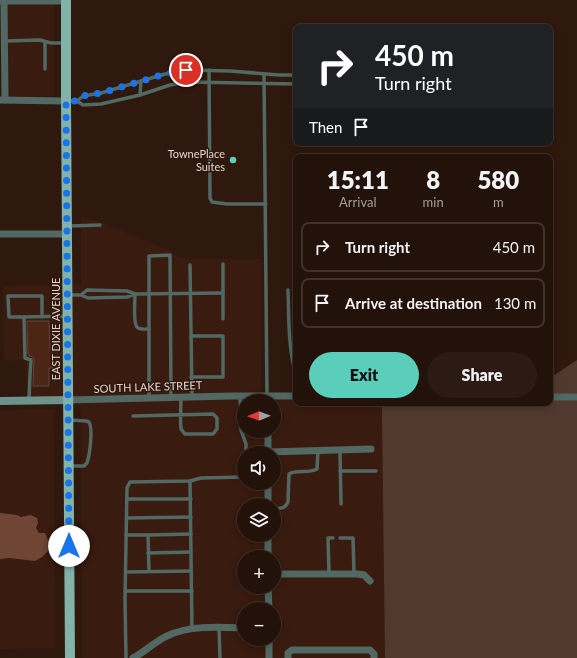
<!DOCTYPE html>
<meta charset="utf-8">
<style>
:root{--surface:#23120a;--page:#2b1b13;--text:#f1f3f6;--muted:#a39e9c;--line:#40322b;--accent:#5bcebb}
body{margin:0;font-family:Lato,sans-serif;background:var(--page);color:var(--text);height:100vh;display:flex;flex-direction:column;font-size:15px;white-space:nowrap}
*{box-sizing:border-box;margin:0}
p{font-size:13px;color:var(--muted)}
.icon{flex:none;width:22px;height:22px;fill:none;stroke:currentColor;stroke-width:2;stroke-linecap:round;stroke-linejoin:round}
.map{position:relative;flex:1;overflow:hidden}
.sheet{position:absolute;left:293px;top:154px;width:260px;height:252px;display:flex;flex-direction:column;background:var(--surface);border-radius:8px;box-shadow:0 2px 10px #0003,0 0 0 1px var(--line)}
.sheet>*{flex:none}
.banner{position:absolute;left:293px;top:24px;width:260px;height:122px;border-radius:8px;box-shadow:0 2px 10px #0003,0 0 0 1px var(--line);background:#202124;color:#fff;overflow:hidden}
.needle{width:26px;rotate:269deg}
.controls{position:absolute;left:237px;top:394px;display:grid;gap:8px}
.controls a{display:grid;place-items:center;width:44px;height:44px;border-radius:50%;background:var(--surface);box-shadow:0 2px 10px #0003,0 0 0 1px var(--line);font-size:20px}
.pin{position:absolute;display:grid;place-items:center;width:34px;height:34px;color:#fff;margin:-17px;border:2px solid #fff;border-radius:50%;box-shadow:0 1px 4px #0007}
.me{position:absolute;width:44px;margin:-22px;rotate:0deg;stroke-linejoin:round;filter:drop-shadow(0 0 3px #0008)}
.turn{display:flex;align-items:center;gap:14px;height:84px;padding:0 16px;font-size:18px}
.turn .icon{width:52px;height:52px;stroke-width:2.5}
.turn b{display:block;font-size:28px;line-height:34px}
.then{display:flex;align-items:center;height:38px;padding:0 16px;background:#0003;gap:8px;font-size:15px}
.eta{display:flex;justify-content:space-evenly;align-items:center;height:68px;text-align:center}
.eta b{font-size:24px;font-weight:800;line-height:28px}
.primary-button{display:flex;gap:8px;margin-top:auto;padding:8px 16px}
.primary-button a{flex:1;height:46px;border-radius:24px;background:var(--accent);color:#111;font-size:16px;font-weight:800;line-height:46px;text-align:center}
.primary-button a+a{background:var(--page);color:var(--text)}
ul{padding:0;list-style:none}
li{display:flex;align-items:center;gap:12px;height:50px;margin:0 8px 6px;padding:0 8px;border:2px solid var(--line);border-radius:8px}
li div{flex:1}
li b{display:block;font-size:15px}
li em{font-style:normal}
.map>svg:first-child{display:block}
</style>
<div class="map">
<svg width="577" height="658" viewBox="0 0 577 658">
<rect width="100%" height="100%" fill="#2f180e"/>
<g fill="#391b0f" fill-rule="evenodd">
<path d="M54,3V96L5,98L3,50H0V4Z"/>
<path d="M81,216L99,222L130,234L170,251L180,258L262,259L261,397H296V403H382V419L385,658H82L81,407H72L71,284H81ZM244,401H274V431H244ZM244,453H274V483H244ZM244,505H274V535H244ZM244,557H274V587H244ZM244,609H274V639H244Z"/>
<path d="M64,285V397H27L25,360L4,361L3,286Z"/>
<path d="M54,409L55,648L0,649V410Z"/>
</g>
<path fill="#51392f" d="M577,360V658H385L382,419V403H550V378Z"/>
<path fill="#6f4635" d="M0,513L17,515L21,517L31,515L37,518L38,523L36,528L39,533H45L49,542L48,551L42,557L35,561L9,558L0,559Z"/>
<path fill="#4c2615" stroke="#5f453a" d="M27,321H49L50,350H53V368H49V386H33L34,360L33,357L29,356V354H28Z"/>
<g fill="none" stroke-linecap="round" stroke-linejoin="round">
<g stroke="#516863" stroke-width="3.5">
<path d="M4,41L40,40L51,43H65"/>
<path d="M45,42V69"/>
<path d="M209,70L210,198L212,202L227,204H266"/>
<path d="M264,74L267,396"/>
<path d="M140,95L141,81"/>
<path d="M67,101H77L83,105L101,104L140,95L170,85L188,82L296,84"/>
<path d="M77,101L83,96L101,93L165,74L187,70L230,71L279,75H296"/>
<path d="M69,226L100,225"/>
<path d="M223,264V319"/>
<path d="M190,265L192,397"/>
<path d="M288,290C289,316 288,342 294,367L296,368"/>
<path d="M69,295H81L88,298L127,297L135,294L127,291L87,290L81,295"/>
<path d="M24,317H9L8,296H42V317"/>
<path d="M149,329C146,329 139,330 137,327C133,323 135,300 135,294L223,293"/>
<path d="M191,336H223V377H191"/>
<path d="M240,396L241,430L246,444V453"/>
<path d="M149,398V256L170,255L171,397"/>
<path d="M29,400L30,375L31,360L25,358L24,317L67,316"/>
<path d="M133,416L213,414L217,418V429L213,434H185C184,433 182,430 181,429C180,421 181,405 181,397"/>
<path d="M340,450L341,504"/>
<path d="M70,466H84L87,463C90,454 93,429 89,422L86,421L70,420"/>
<path d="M340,471H376"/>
<path d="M190,481L192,629"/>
<path d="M127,499H191"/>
<path d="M274,509C281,508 285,509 288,502L289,474C297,469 308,474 317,469L318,450"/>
<path d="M127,518L191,517"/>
<path d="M126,535H148L149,571"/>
<path d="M148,535L191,534"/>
<path d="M340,538H353L354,574"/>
<path d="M148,553L191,552"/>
<path d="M126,572L191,571"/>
<path d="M329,574L328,538H333"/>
<path d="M125,591H192"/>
<path d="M219,627L220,658"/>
<path d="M126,658L125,598L127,488L130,482L190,481L201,478L244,477"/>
</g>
<g stroke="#516863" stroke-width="7">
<path d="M0,1H66"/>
<path d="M4,1L5,100"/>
<path d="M0,100L66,101"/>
<path d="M0,234H67"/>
<path d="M550,397H577"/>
<path d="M68,400L231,396H296"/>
<path d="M268,431V453"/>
<path d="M268,452L371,449"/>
<path d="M268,483V505"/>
<path d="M268,535V557"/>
<path d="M274,574H358L364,575L370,581"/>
<path d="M268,587L269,609"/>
<path d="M269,639V658"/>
<path d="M133,658C145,652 154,642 167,636C189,625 220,627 244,628"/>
<path d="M288,658V653L292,650H370L374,654V658"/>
</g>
<path stroke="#6d928b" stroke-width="8" d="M0,401L68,400"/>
<path stroke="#82b3a9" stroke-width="10" d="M66,0V101L70,658"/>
</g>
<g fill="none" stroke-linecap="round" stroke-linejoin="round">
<path stroke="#1a73e8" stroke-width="7" stroke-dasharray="0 12.6" d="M69,546L66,101H77L82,96L101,93L165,74L186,70"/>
</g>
<circle fill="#5bcebb" stroke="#2f180e" stroke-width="1.5" cx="233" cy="160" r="4"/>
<g text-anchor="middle" stroke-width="3" stroke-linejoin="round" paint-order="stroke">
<g font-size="11" fill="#e3d3cc" stroke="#2f180e" text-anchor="end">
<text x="225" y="158">TownePlace<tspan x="225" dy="13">Suites</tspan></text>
</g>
<g font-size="11" fill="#e3d3cc" stroke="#2f180e">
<text transform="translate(56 329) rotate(-90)" y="4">EAST DIXIE AVENUE</text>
<text transform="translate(148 387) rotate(-2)" y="4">SOUTH LAKE STREET</text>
</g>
</g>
</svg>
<div class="controls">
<a><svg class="needle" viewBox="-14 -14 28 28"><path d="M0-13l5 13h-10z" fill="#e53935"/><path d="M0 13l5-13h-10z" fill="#a39e9c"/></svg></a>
<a><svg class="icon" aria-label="sound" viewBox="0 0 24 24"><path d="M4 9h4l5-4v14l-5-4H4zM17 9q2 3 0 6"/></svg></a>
<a><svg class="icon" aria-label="layers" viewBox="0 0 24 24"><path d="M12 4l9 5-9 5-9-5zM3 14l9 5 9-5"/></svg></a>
<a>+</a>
<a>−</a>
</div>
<div class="pin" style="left:186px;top:70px;background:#d93025"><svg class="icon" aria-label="arrive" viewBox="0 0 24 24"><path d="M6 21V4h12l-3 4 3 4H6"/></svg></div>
<svg class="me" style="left:69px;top:546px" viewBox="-20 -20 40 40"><circle r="19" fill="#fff"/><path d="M0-13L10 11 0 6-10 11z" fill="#1a73e8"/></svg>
<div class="banner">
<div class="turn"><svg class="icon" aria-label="right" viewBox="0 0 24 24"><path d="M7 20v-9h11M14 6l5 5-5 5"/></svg><div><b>450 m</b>Turn right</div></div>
<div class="then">Then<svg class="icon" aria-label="arrive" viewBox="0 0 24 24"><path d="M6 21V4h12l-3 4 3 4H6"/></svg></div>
</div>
<section class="sheet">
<div class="eta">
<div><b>15:11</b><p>Arrival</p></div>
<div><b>8</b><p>min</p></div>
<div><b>580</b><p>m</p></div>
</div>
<ul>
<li><svg class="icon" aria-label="right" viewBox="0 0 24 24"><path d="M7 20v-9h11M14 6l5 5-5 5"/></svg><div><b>Turn right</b></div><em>450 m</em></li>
<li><svg class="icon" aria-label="arrive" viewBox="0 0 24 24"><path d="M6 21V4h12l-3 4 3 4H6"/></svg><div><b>Arrive at destination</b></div><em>130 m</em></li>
</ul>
<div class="primary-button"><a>Exit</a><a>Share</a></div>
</section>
</div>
